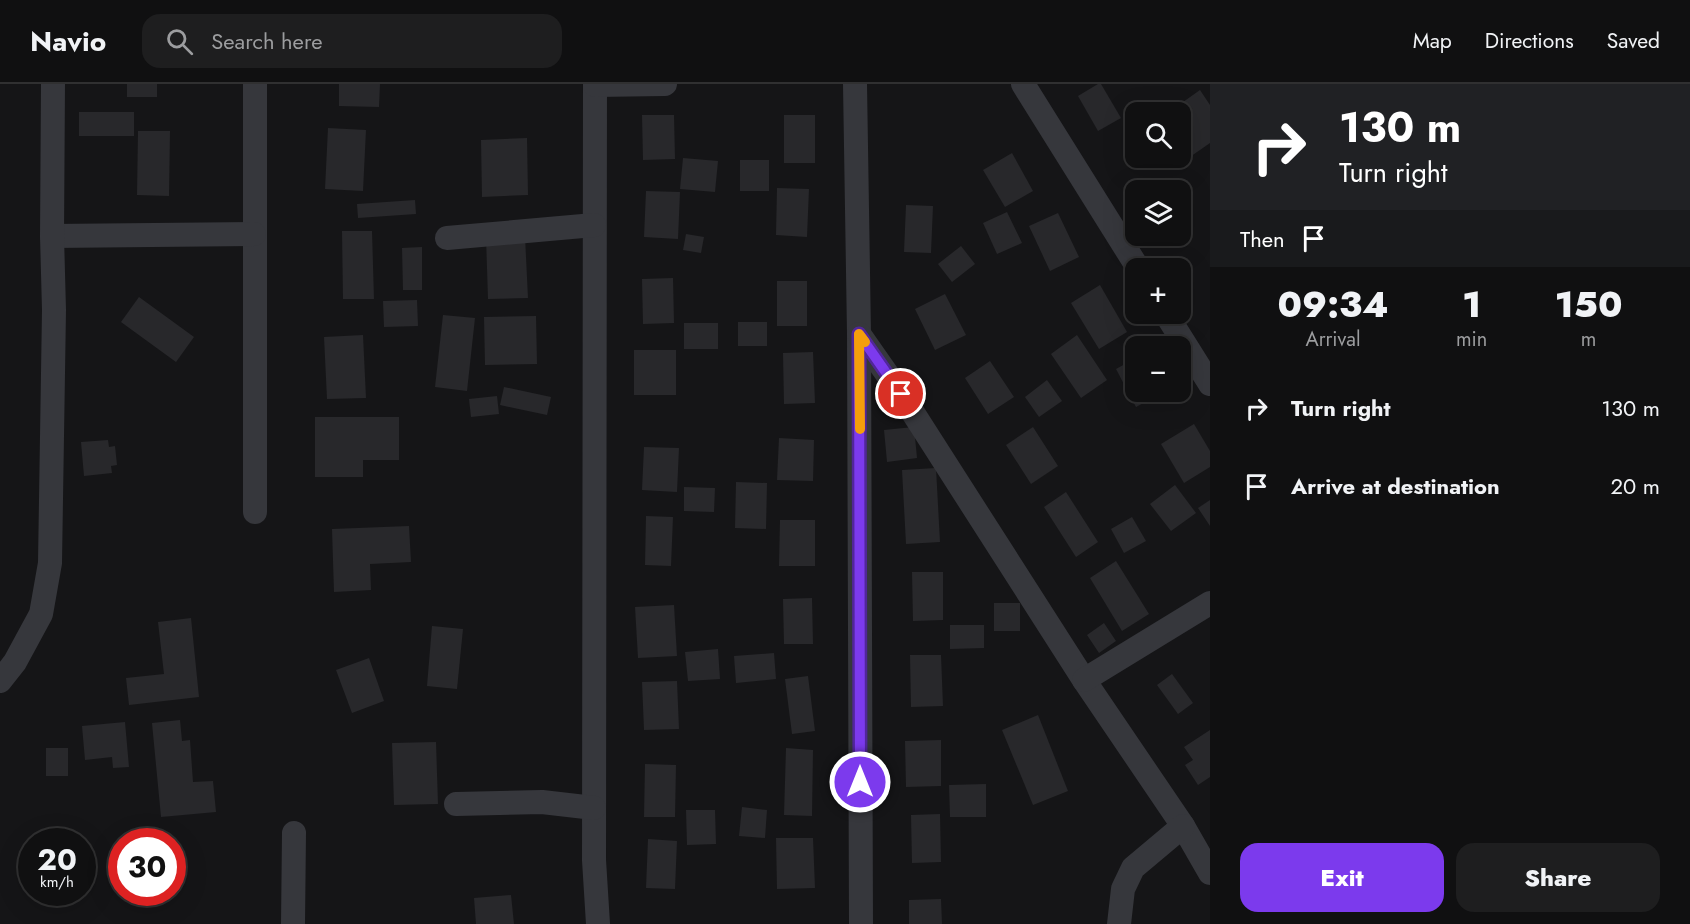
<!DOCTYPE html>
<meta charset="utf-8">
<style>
:root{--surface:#101011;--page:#1e1e1f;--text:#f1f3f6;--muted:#9c9d9f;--line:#303031;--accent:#7c3aed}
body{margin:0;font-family:Jost,sans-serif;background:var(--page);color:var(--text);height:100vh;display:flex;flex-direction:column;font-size:22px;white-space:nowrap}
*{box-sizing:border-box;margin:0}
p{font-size:20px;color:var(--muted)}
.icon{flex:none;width:33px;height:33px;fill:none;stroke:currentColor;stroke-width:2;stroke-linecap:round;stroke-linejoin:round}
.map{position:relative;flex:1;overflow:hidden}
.details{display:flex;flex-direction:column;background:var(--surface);width:480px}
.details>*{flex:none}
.guide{background:#202124;color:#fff;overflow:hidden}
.tools{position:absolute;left:1125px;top:18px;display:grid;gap:12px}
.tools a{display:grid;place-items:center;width:66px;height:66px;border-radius:12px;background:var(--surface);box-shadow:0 6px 24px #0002,0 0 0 2px var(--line);font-size:30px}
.speed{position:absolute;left:18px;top:744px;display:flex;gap:12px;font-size:30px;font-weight:700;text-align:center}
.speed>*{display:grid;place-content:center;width:78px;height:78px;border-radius:50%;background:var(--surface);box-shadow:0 6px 24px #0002,0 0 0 2px var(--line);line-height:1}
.speed small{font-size:15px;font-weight:400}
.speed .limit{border:9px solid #d22;background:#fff;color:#111}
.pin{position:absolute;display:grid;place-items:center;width:51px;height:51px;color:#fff;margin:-26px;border:3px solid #fff;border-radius:50%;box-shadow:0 2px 6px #0007}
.me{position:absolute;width:66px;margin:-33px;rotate:0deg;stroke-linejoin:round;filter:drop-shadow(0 0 4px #0008)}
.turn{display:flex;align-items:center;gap:21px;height:126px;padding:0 30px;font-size:27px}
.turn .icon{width:78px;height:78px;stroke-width:2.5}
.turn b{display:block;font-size:42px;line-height:51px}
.then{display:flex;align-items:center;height:57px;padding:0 30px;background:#0003;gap:12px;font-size:22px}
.eta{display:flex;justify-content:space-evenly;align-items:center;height:102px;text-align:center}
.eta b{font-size:36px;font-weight:800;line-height:42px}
.cta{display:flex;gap:12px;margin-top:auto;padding:12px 30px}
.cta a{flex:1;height:69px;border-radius:18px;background:var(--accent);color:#fff;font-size:24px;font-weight:800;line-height:69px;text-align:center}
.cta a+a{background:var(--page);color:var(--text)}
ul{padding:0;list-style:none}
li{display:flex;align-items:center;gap:18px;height:78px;padding:0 30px}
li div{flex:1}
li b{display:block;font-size:22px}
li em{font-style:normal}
header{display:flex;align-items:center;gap:36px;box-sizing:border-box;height:84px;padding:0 30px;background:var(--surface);border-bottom:2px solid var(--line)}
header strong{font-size:28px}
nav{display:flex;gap:33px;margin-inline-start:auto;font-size:21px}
.search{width:420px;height:54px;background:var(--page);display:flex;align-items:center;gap:15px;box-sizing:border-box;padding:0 21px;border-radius:18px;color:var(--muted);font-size:22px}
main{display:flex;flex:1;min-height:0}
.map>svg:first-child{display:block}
</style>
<header>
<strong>Navio</strong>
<div class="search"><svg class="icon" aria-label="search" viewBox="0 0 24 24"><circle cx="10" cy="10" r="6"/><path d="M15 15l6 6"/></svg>Search here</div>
<nav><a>Map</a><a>Directions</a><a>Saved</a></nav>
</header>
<main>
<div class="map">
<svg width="1210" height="840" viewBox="0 0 1210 840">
<rect width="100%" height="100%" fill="#151517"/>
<g fill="#28282b">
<rect x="127" y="0" width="30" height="13"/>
<path d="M339,0H380L379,23L339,22Z"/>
<path d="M1098,0H1101L1121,34L1098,47L1078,12Z"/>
<path d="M1200,6L1210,21V59L1187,75L1180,66V28H1169Z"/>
<rect x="79" y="28" width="55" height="24"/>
<path d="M642,31H674L675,75L643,76Z"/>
<rect x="784" y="31" width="31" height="48"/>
<path d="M328,44L366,46L363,107L325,105Z"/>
<path d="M138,47H170L169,112L137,111Z"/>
<path d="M527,54L528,111L482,113L481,56Z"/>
<path d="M1012,69L1033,107L1005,123L983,86Z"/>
<path d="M683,74L718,77L715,108L680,105Z"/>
<rect x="740" y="76" width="29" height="31"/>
<path d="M777,104L809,105L807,153L776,151Z"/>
<path d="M646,107L680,108L678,155L644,153Z"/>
<path d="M415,116L416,130L358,134L357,120Z"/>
<path d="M906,121L933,122L931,169L904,168Z"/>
<path d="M1007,128L1022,159L997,170L983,139Z"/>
<path d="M1058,129L1079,173L1050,187L1029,142Z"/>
<path d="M342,147H372L374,215H343Z"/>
<path d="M686,150L704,153L701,169L683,166Z"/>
<path d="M525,152L528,214L488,215L486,153Z"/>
<path d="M961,162L975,180L952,198L938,180Z"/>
<path d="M422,163V206H403L402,164Z"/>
<path d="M673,194L674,239L643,240L642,195Z"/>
<rect x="777" y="197" width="30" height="45"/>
<path d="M1100,201L1127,248L1099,265L1071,219Z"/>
<path d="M945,210L966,251L935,266L915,225Z"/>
<path d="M139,213L194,253L176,278L121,238Z"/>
<path d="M417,216L418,242L384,243L383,217Z"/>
<path d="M443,231L475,234L467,307L435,303Z"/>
<path d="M536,232L537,280L485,281L484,233Z"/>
<rect x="738" y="238" width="29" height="24"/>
<rect x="684" y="239" width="34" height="26"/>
<path d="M363,251L366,314L327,315L324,253Z"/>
<path d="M1077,251L1107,296L1081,314L1051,270Z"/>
<rect x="634" y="266" width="42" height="45"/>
<path d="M813,268L815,319L784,320L783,269Z"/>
<path d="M1136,274V308H1164L1136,323L1116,285Z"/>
<path d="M990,277L1014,313L988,330L965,294Z"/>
<path d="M1047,296L1062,317L1039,333L1025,313Z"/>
<path d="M504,303L551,313L547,331L500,321Z"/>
<path d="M497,312L499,330L471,333L469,315Z"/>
<path d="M315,333H399V376H363V393H315Z"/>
<path d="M1194,340L1210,367V383L1184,399L1161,360Z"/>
<path d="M914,343L917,374L887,378L884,346Z"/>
<path d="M1033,343L1058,382L1031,400L1006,361Z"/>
<path d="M779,354L814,356L813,397L777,396Z"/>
<path d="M108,356L109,363L115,362L117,381L111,382L112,389L84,392L81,358Z"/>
<path d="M644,363L679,364L677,408L642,406Z"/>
<path d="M936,384L940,458L906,460L902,386Z"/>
<path d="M736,398L767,399L766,445L735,444Z"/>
<path d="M1175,401L1196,429L1171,447L1150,420Z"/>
<path d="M684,403L715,404L714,428L684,427Z"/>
<path d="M1066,408L1098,458L1076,473L1044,423Z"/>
<path d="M1210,416V442L1198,424Z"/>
<path d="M646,432L673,433L671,482L645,481Z"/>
<path d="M1132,433L1146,457L1124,469L1111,445Z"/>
<path d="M780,436H815V482H779Z"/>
<path d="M409,442L411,478L370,480L371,506L334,508L332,445Z"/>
<path d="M1116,477L1149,530L1122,547L1090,494Z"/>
<path d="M912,488H943V536L913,537Z"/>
<path d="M812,514L813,560H784L783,515Z"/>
<rect x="994" y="519" width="26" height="28"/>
<path d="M674,521L677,572L638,574L635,523Z"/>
<path d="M191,534L199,613L129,621L126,594L164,590L158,538Z"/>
<path d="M1104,539L1116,557L1099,569L1087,551Z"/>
<path d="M950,541H984V564L950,565Z"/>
<path d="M432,542L463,545L457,605L427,602Z"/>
<path d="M718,565L720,595L688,597L685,568Z"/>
<path d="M774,569L776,595L736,599L734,572Z"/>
<path d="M910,571H941L943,622L911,623Z"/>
<path d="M369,574L384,617L352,629L336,586Z"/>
<path d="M1172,590L1193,619L1178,630L1157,601Z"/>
<path d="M808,592L815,647L792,650L785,595Z"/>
<path d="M677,597L679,645L644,646L642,598Z"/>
<path d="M1038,631L1068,707L1033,721L1002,646Z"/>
<path d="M180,636L182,657L190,656L193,698L213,697L216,728L161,733L152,639Z"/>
<path d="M125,638L129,683L113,684L112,673L85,676L82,642Z"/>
<path d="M1210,646V693L1198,701L1185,681L1193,676L1184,663Z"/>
<path d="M941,656V702L906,703L905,657Z"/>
<path d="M436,658L438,720L394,721L392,659Z"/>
<rect x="46" y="664" width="22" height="28"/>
<path d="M786,664L813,666L812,732L784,731Z"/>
<path d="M645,680L676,681L675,733H644Z"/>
<path d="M986,700V733H950L949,701Z"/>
<path d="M742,723L767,726L765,754L739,752Z"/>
<path d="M686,726H715L716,760L687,761Z"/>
<path d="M940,730L941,778L912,779L911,731Z"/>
<path d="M776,754H813L815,804L777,805Z"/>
<path d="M648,755L677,757L675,805L646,804Z"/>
<path d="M511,811L514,840H476L474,814Z"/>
<path d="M941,815L942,840H909V816Z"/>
</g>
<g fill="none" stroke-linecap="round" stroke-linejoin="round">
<g stroke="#36373c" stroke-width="24">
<path d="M255,0V428"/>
<path d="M595,0L594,776L598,840"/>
<path d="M855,0L859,250L861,840"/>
<path d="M1023,0L1138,184"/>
<path d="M595,1L665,0"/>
<path d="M52,152L254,150"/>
<path d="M447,154L594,141"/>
<path d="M1166,230L1210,300"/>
<path d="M859,250L901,310L1084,596L1183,742L1210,789"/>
<path d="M1084,596L1210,519"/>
<path d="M0,597L15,578L41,530L50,479L54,226L52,152L53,0"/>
<path d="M456,720L542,718L594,724"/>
<path d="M293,840L294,749"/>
<path d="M1119,840L1123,805L1133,784L1183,742"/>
</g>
</g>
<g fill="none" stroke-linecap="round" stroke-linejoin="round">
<defs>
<path id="route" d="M860,698L859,250L901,310"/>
</defs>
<use href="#route" stroke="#51269a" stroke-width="15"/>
<use href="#route" stroke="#7c3aed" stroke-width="10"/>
<path stroke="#f59e0b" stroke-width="10" d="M860,345L859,250L865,258"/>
</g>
</svg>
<div class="tools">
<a><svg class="icon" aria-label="search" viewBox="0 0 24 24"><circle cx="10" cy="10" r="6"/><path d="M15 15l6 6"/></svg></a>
<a><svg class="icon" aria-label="layers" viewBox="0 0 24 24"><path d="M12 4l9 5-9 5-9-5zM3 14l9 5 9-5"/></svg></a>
<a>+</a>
<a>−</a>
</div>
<div class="speed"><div>20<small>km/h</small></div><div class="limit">30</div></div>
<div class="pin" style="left:901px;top:310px;background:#d93025"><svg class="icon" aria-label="arrive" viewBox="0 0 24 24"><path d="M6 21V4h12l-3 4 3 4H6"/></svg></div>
<svg class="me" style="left:860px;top:698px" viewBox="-20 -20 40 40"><circle r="17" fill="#7c3aed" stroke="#fff" stroke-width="3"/><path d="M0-11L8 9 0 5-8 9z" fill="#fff"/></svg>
</div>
<section class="details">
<div class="guide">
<div class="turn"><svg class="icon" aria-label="right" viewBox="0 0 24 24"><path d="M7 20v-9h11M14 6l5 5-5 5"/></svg><div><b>130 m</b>Turn right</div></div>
<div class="then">Then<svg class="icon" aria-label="arrive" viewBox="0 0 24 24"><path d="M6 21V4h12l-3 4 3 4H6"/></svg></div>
</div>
<div class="eta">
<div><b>09:34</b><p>Arrival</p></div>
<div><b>1</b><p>min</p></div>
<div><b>150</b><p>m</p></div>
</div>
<ul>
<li><svg class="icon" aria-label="right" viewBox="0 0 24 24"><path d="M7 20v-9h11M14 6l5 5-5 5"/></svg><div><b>Turn right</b></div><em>130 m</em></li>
<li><svg class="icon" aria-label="arrive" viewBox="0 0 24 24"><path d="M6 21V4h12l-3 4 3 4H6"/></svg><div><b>Arrive at destination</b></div><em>20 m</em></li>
</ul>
<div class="cta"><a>Exit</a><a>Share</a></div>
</section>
</main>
